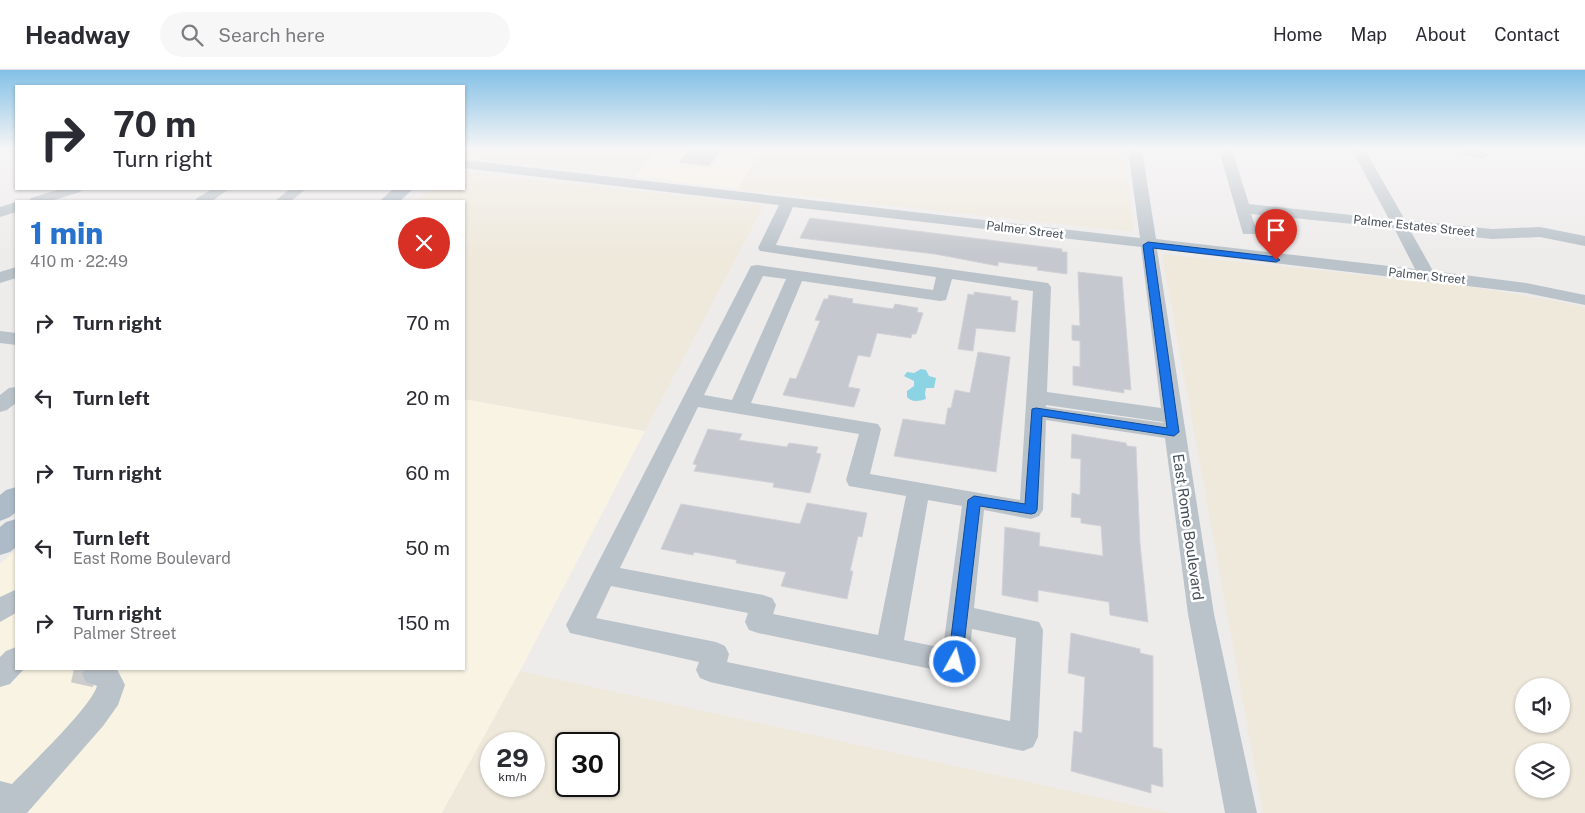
<!DOCTYPE html>
<meta charset="utf-8">
<style>
:root{--surface:#fff;--page:#f7f7f7;--text:#2b2b33;--muted:#7c7c81;--line:#e1e1e2;--accent:#2672cd}
body{margin:0;font-family:"Public Sans",sans-serif;background:var(--page);color:var(--text);height:100vh;display:flex;flex-direction:column;font-size:19px;white-space:nowrap}
*{box-sizing:border-box;margin:0}
p{font-size:16px;color:var(--muted)}
.icon{flex:none;width:28px;height:28px;fill:none;stroke:currentColor;stroke-width:2;stroke-linecap:round;stroke-linejoin:round}
.map{position:relative;flex:1;overflow:hidden}
.sheet{position:absolute;left:15px;top:130px;width:450px;height:470px;display:flex;flex-direction:column;background:var(--surface);border-radius:0px;box-shadow:0 1px 4px #0004}
.sheet>*{flex:none}
.banner{position:absolute;left:15px;top:15px;width:450px;height:105px;border-radius:0px;box-shadow:0 1px 4px #0004;background:#fff;color:var(--text);overflow:hidden}
.buttons{position:absolute;left:1515px;top:608px;display:grid;gap:10px}
.buttons a{display:grid;place-items:center;width:55px;height:55px;border-radius:50%;background:var(--surface);box-shadow:0 1px 4px #0004;font-size:25px}
.speed{position:absolute;left:480px;top:662px;display:flex;gap:10px;font-size:25px;font-weight:700;text-align:center}
.speed>*{display:grid;place-content:center;width:65px;height:65px;border-radius:50%;background:var(--surface);box-shadow:0 1px 4px #0004;line-height:1}
.speed small{font-size:12px;font-weight:400}
.speed .limit{border:2px solid #111;border-radius:8px;background:#fff;color:#111}
.pin{position:absolute;display:grid;place-items:center;width:42px;height:42px;color:#fff;margin:-51px -21px;border-radius:50% 50% 50% 0;rotate:-45deg;box-shadow:0 0 5px #0007}
.pin .icon{rotate:45deg}
.me{position:absolute;width:55px;margin:-28px;rotate:7deg;stroke-linejoin:round;filter:drop-shadow(0 0 4px #0008)}
.turn{display:flex;align-items:center;gap:18px;height:105px;padding:0 15px;font-size:22px}
.turn .icon{width:65px;height:65px;stroke-width:2.5}
.turn b{display:block;font-size:35px;line-height:42px}
.round{display:grid;place-items:center;flex:none;width:52px;height:52px;border-radius:26px;background:var(--page)}
.head{display:flex;align-items:center;justify-content:space-between;height:85px;padding:0 15px}
h1{font-size:30px;font-weight:800;line-height:38px;color:var(--accent)}
ul{padding:0;list-style:none}
li{display:flex;align-items:center;gap:15px;height:75px;padding:0 15px}
li div{flex:1}
li b{display:block;font-size:19px}
li em{font-style:normal}
header{display:flex;align-items:center;gap:30px;box-sizing:border-box;height:70px;padding:0 25px;background:var(--surface);border-bottom:1px solid var(--line)}
header strong{font-size:24px}
nav{display:flex;gap:28px;margin-inline-start:auto;font-size:18px}
.search{width:350px;height:45px;background:var(--page);display:flex;align-items:center;gap:12px;box-sizing:border-box;padding:0 18px;border-radius:28px;color:var(--muted);font-size:19px}
.map>svg:first-child{display:block}
</style>
<header>
<strong>Headway</strong>
<div class="search"><svg class="icon" aria-label="search" viewBox="0 0 24 24"><circle cx="10" cy="10" r="6"/><path d="M15 15l6 6"/></svg>Search here</div>
<nav><a>Home</a><a>Map</a><a>About</a><a>Contact</a></nav>
</header>
<div class="map">
<svg width="1585" height="743" viewBox="0 0 1585 743">
<rect width="100%" height="100%" fill="#eeebeb"/>
<g fill="#f9f3e4">
<path d="M657,80H762L738,119L634,107Z"/>
<path d="M464,329L645,361L520,601L442,743H0V494L16,480V599H464Z"/>
</g>
<g fill="#efe9dc" fill-rule="evenodd">
<path d="M471,80H657L634,107L464,87Z"/>
<path d="M762,80H1125L1134,162L738,119Z"/>
<path d="M464,102L764,135L645,361L464,329V131H417L431,119H464Z"/>
<path d="M1162,184L1459,215L1562,232L1585,238V743H1263ZM1561,616V654H1524V616ZM1561,681V719H1524V681Z"/>
<path d="M520,601L1170,743H442ZM491,674H534V716H491ZM566,674H609V716H566Z"/>
</g>
<path fill="#8cd3e4" d="M921,299L926,300L929,306L936,308L934,318H926L925,324L926,329C919,331 913,333 907,327V321L914,316V311L904,306L907,302L914,303Z"/>
<g fill="#c5c8ce" stroke="#d0d2d7">
<path d="M689,80H721L709,96L679,92Z"/>
<path d="M810,148L1062,179V182H1067V204L1037,200L1038,197L998,192V196L935,184L800,168Z"/>
<path d="M1078,202L1122,207L1131,320L1124,319V323L1073,315V296L1080,297V271L1072,270V255L1080,256Z"/>
<path d="M974,222L1011,227V230L1018,231L1015,262L976,258L973,281L958,279L968,224L974,225Z"/>
<path d="M829,225L853,229L852,233L893,239L895,234L918,238L917,242L923,243L916,264H912L911,268L877,263L870,287L858,285L848,317L860,319L854,337L783,325L790,308L796,309L820,251L815,250L824,229H828Z"/>
<path d="M978,282L1010,287L996,402L894,386L903,349L945,355L948,338H951L955,320L970,323Z"/>
<path d="M708,359L742,364L739,370L787,377L789,373L818,377L816,383L821,384L810,423L773,417L774,413L694,401L697,395L693,394Z"/>
<path d="M1072,364L1126,373L1127,376L1136,377L1140,474L1148,552L1110,545L1109,532L1038,520V532L1002,525L1005,457L1040,463L1039,476L1103,486L1101,456L1081,453V448L1071,447L1072,423L1080,425L1081,389L1071,388Z"/>
<path d="M807,433L867,443L862,467L858,466L850,501H853L847,529L781,516L786,502L736,493L737,490L694,482L693,485L661,479L681,434L800,454Z"/>
<path d="M1071,563L1140,579V583L1153,586V677L1162,679L1163,717L1151,714V723L1071,701L1074,661L1082,663L1085,607L1068,603Z"/>
</g>
<g fill="none" stroke-linecap="round" stroke-linejoin="round">
<path stroke="#cccccd" stroke-width="27" stroke-dasharray="27 14" stroke-linecap="butt" d="M74,599L96,604"/>
<g fill="#bac3ca" fill-rule="evenodd">
<path d="M6,80H16V84L8,83Z"/>
<path d="M1128,80H1142L1156,169L1415,199L1394,158L1251,144L1257,161L1255,164H1243L1219,80H1232L1249,134L1389,149L1352,80H1365L1405,150L1492,159L1540,157L1585,166V176L1540,167L1492,169L1410,160L1433,201L1526,213L1585,225V235L1526,223L1157,179L1214,544L1257,743H1225L1188,544L1165,368L1046,350L1043,440L1039,446L1031,449L984,440L974,538L1039,552L1043,560L1038,667L1033,677L1023,681L710,612L700,608L696,600L699,592L570,563L566,555L751,196L757,195L933,220L936,207L760,181L758,178L779,135L464,98V90L1140,168ZM793,137L1141,177L1161,338L1047,322L1051,217L1048,213L776,175ZM763,206L786,209L732,330L704,325ZM952,209L1033,221L1020,430L870,404L881,359L878,354L751,333L802,211L940,231L946,230ZM1046,335L1163,352L1164,353L1046,337ZM698,337L859,364L846,410L849,416L906,426L878,565L773,544L776,535L772,528L763,525L620,498ZM928,430L962,436L943,578L904,570ZM611,516L748,543L745,552L749,560L758,563L955,604L965,600L969,592L972,559L1016,568L1010,651L727,592L729,584L725,576L716,572L596,548Z"/>
<path d="M1457,80C1466,79 1482,77 1489,85L1482,89L1459,83Z"/>
<path d="M60,119H82L80,122L51,131H29L31,128Z"/>
<path d="M212,119H229L212,131H195L197,128Z"/>
<path d="M290,119H306L291,131H275Z"/>
<path d="M16,132V142L0,147V137Z"/>
<path d="M16,197V208L0,213V202Z"/>
<path d="M0,261L16,263V275L0,273Z"/>
<path d="M16,317V333L7,340L0,342V325L9,318Z"/>
<path d="M15,520L16,543L0,552V527Z"/>
<path d="M16,577V599H24L10,614L0,617V587L6,581Z"/>
<path d="M85,599H117L125,615L118,635L103,656L27,743H0V711L12,714C29,696 91,637 97,616L86,612L82,604Z"/>
</g>
<g fill="#adbbc9" fill-rule="evenodd">
<path d="M393,119H413L400,131H380Z"/>
<path d="M16,417V442L10,447L0,451V425L6,420Z"/>
<path d="M16,449V477L10,482L0,485V457L6,452Z"/>
</g>
</g>
<linearGradient id="sky" x2="0" y2="1"><stop stop-color="#83c0e6"/><stop offset="0.43" stop-color="#f7f6f6"/><stop offset="1" stop-color="#f7f6f6" stop-opacity="0"/></linearGradient>
<rect width="1585" height="184" fill="url(#sky)"/>
<path fill="#1a73e8" stroke="#114b97" d="M1148,172L1276,187L1280,190L1276,192L1153,178L1179,362L1174,366L1042,346L1037,440L1035,443L1031,444L980,436L962,592L960,596L955,598L950,596L948,592L968,430L974,426L1025,434L1032,339L1036,338L1167,358L1143,175Z"/>
<g text-anchor="middle" stroke-width="5" stroke-linejoin="round" paint-order="stroke">
<g font-size="12" fill="#454f57" stroke="#fff">
<text transform="translate(1414 156) rotate(6)" y="4">Palmer Estates Street</text>
<text transform="translate(1025 160) rotate(7)" y="4">Palmer Street</text>
<text transform="translate(1427 206) rotate(6)" y="4">Palmer Street</text>
</g>
<g font-size="15" fill="#454f57" stroke="#fff">
<text transform="translate(1188 457) rotate(82)" y="5">East Rome Boulevard</text>
</g>
</g>
</svg>
<div class="buttons">
<a><svg class="icon" aria-label="sound" viewBox="0 0 24 24"><path d="M4 9h4l5-4v14l-5-4H4zM17 9q2 3 0 6"/></svg></a>
<a><svg class="icon" aria-label="layers" viewBox="0 0 24 24"><path d="M12 4l9 5-9 5-9-5zM3 14l9 5 9-5"/></svg></a>
</div>
<div class="speed"><div>29<small>km/h</small></div><div class="limit">30</div></div>
<div class="pin" style="left:1276px;top:190px;background:#d93025"><svg class="icon" aria-label="arrive" viewBox="0 0 24 24"><path d="M6 21V4h12l-3 4 3 4H6"/></svg></div>
<svg class="me" style="left:955px;top:592px" viewBox="-20 -20 40 40"><circle r="17" fill="#1a73e8" stroke="#fff" stroke-width="3"/><path d="M0-11L8 9 0 5-8 9z" fill="#fff"/></svg>
<div class="banner">
<div class="turn"><svg class="icon" aria-label="right" viewBox="0 0 24 24"><path d="M7 20v-9h11M14 6l5 5-5 5"/></svg><div><b>70 m</b>Turn right</div></div>
</div>
<section class="sheet">
<div class="head"><div><h1>1 min</h1><p>410 m · 22:49</p></div><a class="round" style="background:#d93025;color:#fff"><svg class="icon" aria-label="close" viewBox="0 0 24 24"><path d="M6 6l12 12M18 6L6 18"/></svg></a></div>
<ul>
<li><svg class="icon" aria-label="right" viewBox="0 0 24 24"><path d="M7 20v-9h11M14 6l5 5-5 5"/></svg><div><b>Turn right</b></div><em>70 m</em></li>
<li><svg class="icon" aria-label="left" viewBox="0 0 24 24"><path d="M17 20v-9H6M10 6l-5 5 5 5"/></svg><div><b>Turn left</b></div><em>20 m</em></li>
<li><svg class="icon" aria-label="right" viewBox="0 0 24 24"><path d="M7 20v-9h11M14 6l5 5-5 5"/></svg><div><b>Turn right</b></div><em>60 m</em></li>
<li><svg class="icon" aria-label="left" viewBox="0 0 24 24"><path d="M17 20v-9H6M10 6l-5 5 5 5"/></svg><div><b>Turn left</b><p>East Rome Boulevard</p></div><em>50 m</em></li>
<li><svg class="icon" aria-label="right" viewBox="0 0 24 24"><path d="M7 20v-9h11M14 6l5 5-5 5"/></svg><div><b>Turn right</b><p>Palmer Street</p></div><em>150 m</em></li>
</ul>
</section>
</div>
